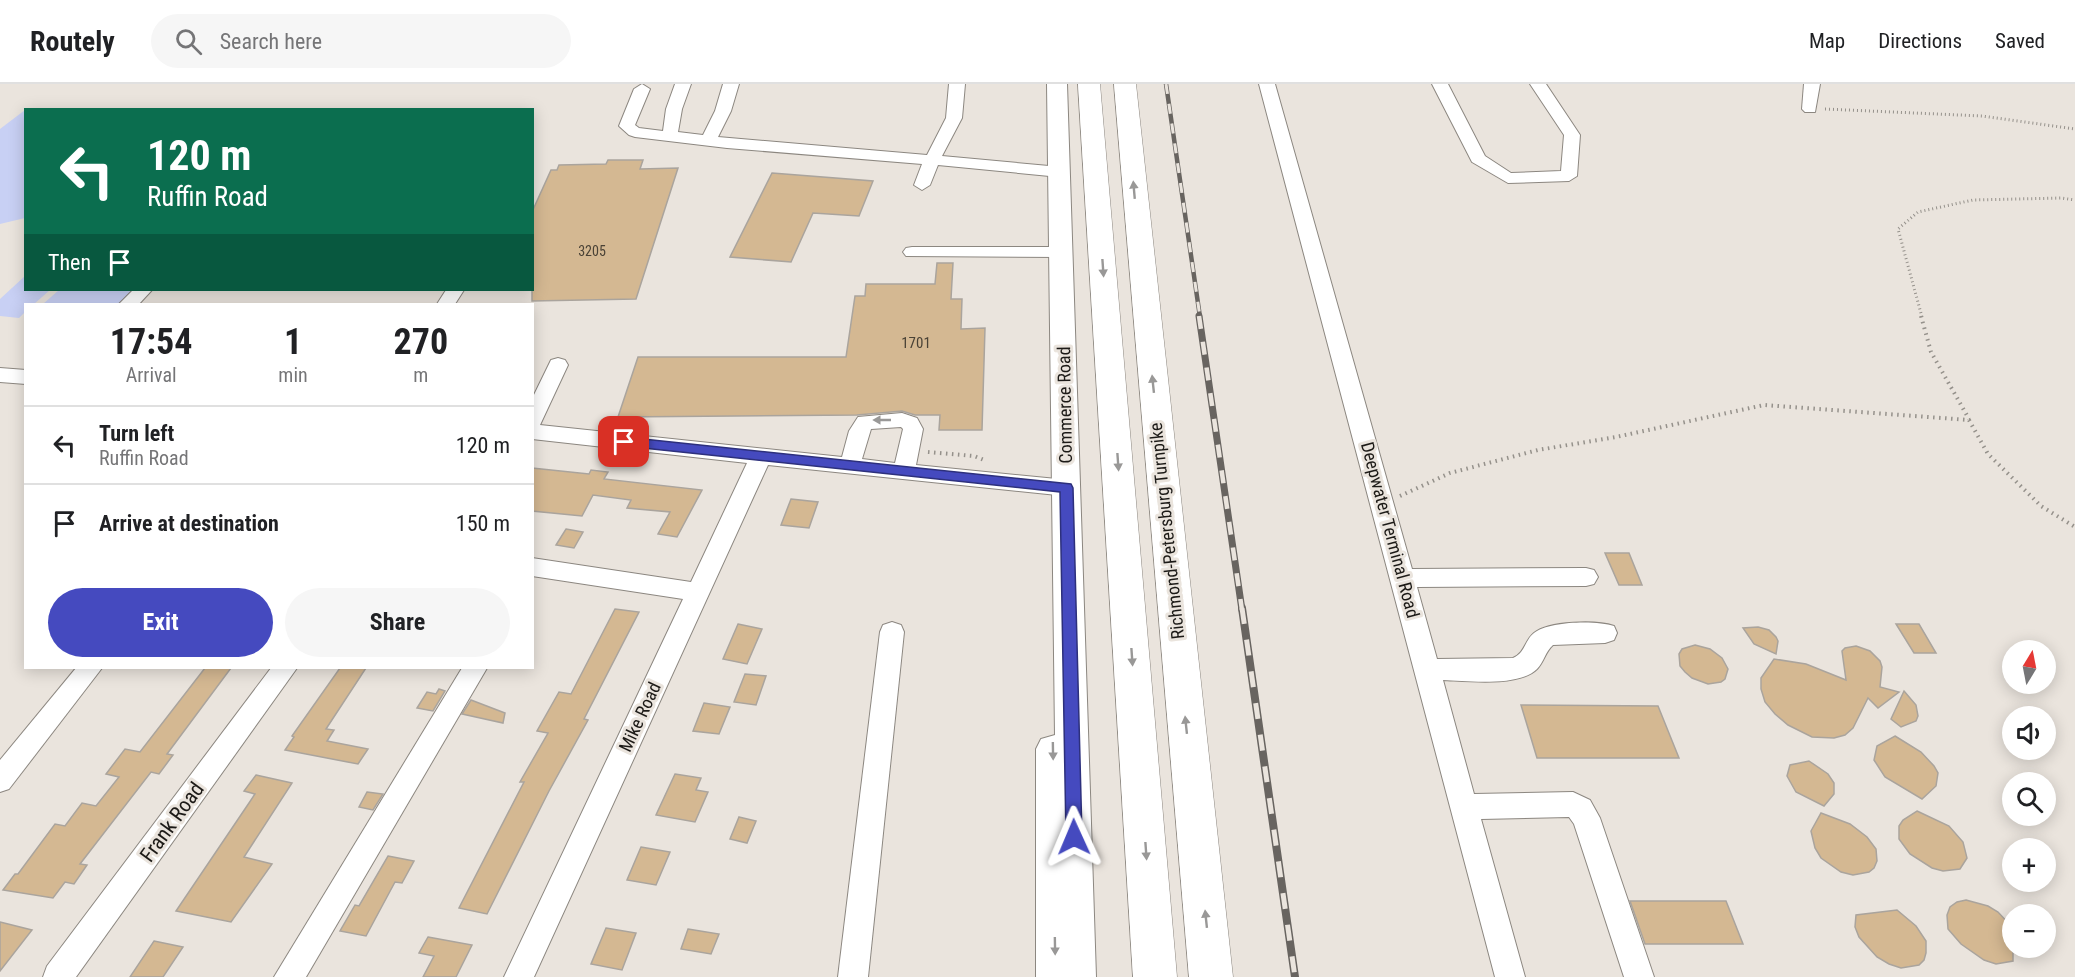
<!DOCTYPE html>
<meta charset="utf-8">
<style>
:root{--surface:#fff;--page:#f6f6f6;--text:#202124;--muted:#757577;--line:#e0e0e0;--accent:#454abf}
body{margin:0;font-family:"Roboto Condensed",sans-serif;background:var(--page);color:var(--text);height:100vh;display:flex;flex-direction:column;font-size:22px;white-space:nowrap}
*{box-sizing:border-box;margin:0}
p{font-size:20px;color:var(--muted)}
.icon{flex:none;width:33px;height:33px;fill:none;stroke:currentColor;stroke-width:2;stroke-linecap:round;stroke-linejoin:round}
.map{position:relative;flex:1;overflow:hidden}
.panel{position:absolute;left:24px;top:219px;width:510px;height:366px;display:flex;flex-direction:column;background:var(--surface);border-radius:0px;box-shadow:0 3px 15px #0003}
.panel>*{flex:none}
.guide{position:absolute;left:24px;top:24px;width:510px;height:183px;border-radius:0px;box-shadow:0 3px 15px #0003;background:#0b6e4f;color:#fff;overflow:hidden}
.needle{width:39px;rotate:10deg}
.controls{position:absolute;left:2002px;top:556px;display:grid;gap:12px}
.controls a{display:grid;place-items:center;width:54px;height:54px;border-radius:50%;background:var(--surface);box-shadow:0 3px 15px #0003;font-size:30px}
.pin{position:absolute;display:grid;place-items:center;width:51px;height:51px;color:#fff;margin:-26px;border-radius:12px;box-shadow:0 3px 9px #0006}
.me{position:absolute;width:66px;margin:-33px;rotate:359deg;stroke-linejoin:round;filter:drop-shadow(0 0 4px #0008)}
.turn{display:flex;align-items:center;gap:21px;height:126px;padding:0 24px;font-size:27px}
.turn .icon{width:78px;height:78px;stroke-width:2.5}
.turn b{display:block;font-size:42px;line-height:51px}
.then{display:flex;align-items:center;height:57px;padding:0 24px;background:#0003;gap:12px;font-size:22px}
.eta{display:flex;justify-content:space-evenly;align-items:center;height:102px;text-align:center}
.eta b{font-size:36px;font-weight:700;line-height:42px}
.cta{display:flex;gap:12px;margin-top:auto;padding:12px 24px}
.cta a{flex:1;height:69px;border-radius:36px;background:var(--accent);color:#fff;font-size:24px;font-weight:700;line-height:69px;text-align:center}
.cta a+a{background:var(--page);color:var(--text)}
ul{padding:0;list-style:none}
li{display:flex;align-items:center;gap:18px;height:78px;padding:0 24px;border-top:2px solid var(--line)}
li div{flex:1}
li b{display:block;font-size:22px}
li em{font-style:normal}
header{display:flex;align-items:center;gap:36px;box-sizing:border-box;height:84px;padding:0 30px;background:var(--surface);border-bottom:2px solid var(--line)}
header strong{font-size:28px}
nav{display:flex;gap:33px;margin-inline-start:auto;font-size:21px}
.search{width:420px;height:54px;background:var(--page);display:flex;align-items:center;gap:15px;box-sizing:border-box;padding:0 21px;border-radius:33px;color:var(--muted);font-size:22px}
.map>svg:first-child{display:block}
</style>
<header>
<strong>Routely</strong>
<div class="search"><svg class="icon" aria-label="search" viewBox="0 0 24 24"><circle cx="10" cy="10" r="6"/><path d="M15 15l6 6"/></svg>Search here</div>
<nav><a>Map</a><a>Directions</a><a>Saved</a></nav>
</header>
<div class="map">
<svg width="2075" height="893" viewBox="0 0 2075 893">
<rect width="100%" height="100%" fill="#eae4dd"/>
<g fill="#c8d0f4">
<path d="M25,26V134L0,140V45Z"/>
<path d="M25,192L26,206H50L34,220H26L25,228L19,234L0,232V215Z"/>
<path d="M59,206H146L131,220H43Z"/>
</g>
<g fill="#d4b892" stroke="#aaa49d" stroke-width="1.5">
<path d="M608,76H643L640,85L678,84L636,215L532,217V128L551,86H557L559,81L606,80Z"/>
<path d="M772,89L873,97L859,132L813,129L791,178L730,173Z"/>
<path d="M937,179H953L951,215H962L961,245L985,244L982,346H939L940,331H915L902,327L857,331L618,333L638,273H846L855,212H865L866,200H935Z"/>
<path d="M532,384L589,390L591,386L608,388L604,395L702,406L677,453L658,450L670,428L627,424L631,416L593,411L582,432L532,427Z"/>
<path d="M791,415L818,418L809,444L781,441Z"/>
<path d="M566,445L583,448L574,464L556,461Z"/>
<path d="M1605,469H1629L1642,501H1619Z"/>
<path d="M615,525L639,528L584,635L588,636L549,707L487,830L459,824L524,698H520L548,649L537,647L559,608L571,610Z"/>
<path d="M738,540L762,545L747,580L723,575Z"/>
<path d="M1896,540H1919L1936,569H1914Z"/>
<path d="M1758,543L1769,546L1776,553L1778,557L1776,570L1754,560L1743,544Z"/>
<path d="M1695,561L1710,565L1722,574L1728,585L1725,595L1721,598L1708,600L1692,594L1685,588L1680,582L1679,570L1682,565Z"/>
<path d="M1856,562L1870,567L1880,577L1882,583L1880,603L1899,608L1878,624L1868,614L1853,644L1845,651L1834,654L1812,653L1788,641L1775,630L1765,618L1761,605V594L1774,575L1806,580L1846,596L1842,567L1845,564Z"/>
<path d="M205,584H231L167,670L173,671L159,690L151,688L80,780L87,781L74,800L65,798L53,814L3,806L15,790H18L55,740L65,742L82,719L96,722L119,693L106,690L125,665L140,668Z"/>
<path d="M340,584H366L326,645L334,646L327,657L368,665L358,680L285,666L294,653L292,652Z"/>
<path d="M745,590L766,592L756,621L734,618Z"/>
<path d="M439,605L445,607L433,627L417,624L427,608L436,610Z"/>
<path d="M1904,607L1916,621L1918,632L1916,637L1901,643L1891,635Z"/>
<path d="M471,616L505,629L503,639L462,630Z"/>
<path d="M704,619L730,623L719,650L693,647Z"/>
<path d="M1521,621L1658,622L1679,674H1537Z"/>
<path d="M1895,652L1921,668L1934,682L1938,689L1936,702L1922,715L1885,693L1874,676L1877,662Z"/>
<path d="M1809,677L1828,690L1834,699V710L1824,722L1796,708L1787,692L1790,681Z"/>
<path d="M675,690L701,694L696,706L708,708L695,738L656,731Z"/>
<path d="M256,691L292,699L244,773L272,780L231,838L176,827L249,719L255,710L244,707Z"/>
<path d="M367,708L383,710L373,726L359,723Z"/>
<path d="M1917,727L1949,742L1963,758L1967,774L1960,785L1943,787L1932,784L1910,770L1899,755V742L1903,736Z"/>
<path d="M1821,729L1850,740L1867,753L1876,765L1877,777L1874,784L1869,788L1853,791L1841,788L1821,774L1815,764L1811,747Z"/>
<path d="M739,733L756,737L747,759L730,755Z"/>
<path d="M641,763L670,768L656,801L627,796Z"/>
<path d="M388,772L414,777L402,799L395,798L366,852L340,847L355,821L359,822Z"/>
<path d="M1966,816L1988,822L1998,828L2013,844V877L1996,880L1984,876L1961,860L1948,845L1947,831L1950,823L1957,818Z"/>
<path d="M1630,817H1726L1743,860H1645Z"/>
<path d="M1897,826L1916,842L1926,857V869L1924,876L1919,881L1901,884L1889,880L1877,873L1859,853L1855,843L1856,831Z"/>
<path d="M0,838L32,846L0,887Z"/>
<path d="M606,844L636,849L622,886L591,880Z"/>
<path d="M688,845L719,850L711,870L681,865Z"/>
<path d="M428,853L472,861L456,893H423L434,872L419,869Z"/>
<path d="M154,857L183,863L163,893H130Z"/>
</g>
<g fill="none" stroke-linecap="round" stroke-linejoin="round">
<defs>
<g id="minor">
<path d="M642,0L650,5L635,41L639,44L663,47L666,25L675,0H691L682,25L678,48L703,51L715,27L723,0H739L731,27L718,53L927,71L946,34L949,0H965L962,34L942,72L1060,83L1068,88L1060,93L938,81L930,101L922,106L914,101L922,80L727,64L635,53L629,51L619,42L634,5Z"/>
<path d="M1259,0H1275L1412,485L1586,484L1594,486L1598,493L1594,500L1586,502L1417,503L1437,575L1513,574C1525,569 1525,556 1534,549C1549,537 1596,536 1614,542L1617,549L1614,556L1605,559L1553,561C1545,568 1544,578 1537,585C1519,603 1467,597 1443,596L1474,710L1573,708L1590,716L1600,734L1654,893H1624L1574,740L1569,733L1481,735L1525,893H1495Z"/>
<path d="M1432,0H1448L1485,72L1511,89L1561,87L1564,51L1530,0H1546L1580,51L1577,92L1569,97L1508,99L1472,78Z"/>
<path d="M1804,0H1820L1815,28H1805L1802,25Z"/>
<path d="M912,163H1061L1067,164L1070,168L1067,172L1061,173L906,172L903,168L906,164Z"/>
<path d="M133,206H152L139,220H119Z"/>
<path d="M446,206H464L455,220H437Z"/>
<path d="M558,274L565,276L568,281L540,341L842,373L849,347L858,333L902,329L917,334L923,345L916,381L1067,396L1075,398L1078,404L1075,410L1067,412L768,381L534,893H504L683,515L532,492V474L691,498L747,379L532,355V315L551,276ZM901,343L903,345L895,379L862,375L871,345Z"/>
<path d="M0,284L26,286V300L0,298Z"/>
<path d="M892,538L901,541L904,548L868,893H838L880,548L883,541Z"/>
<path d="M76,584H102L9,705L0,708V676Z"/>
<path d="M271,584H297L76,893H43L47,882Z"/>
<path d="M462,584H487L306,893H274Z"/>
</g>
<path id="major" d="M1047,0H1067L1096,893H1036V665L1041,655L1055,651Z"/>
<g id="highway">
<path d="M1078,0H1100L1177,893H1133Z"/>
<path d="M1114,0H1136L1233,893H1189Z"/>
</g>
</defs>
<use href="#minor" stroke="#8c8780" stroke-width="2"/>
<use href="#major" stroke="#8c8780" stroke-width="2"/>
<use href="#highway" stroke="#8c8780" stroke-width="1"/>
<g stroke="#95918b" stroke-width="3" stroke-dasharray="1 3" stroke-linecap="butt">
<path d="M1825,25L1982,32L2075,45"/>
<path d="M1922,233L1898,145L1918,128L1973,116L2061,114L2075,116"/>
</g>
<g stroke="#95918b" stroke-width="4" stroke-dasharray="1.5 4.5" stroke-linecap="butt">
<path d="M1921,232L1931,268L1969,335"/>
<path d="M928,368L974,372L984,376"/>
<path d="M1400,412L1450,389L1538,366L1616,353L1764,321L1969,336L1988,370L2041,422L2075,443"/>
</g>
<use href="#minor" fill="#fff" fill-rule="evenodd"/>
<use href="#major" fill="#fff" fill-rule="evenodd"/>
<use href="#highway" fill="#fff" fill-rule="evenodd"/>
<defs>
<path id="rail-far2" d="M1166,0L1200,233"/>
<path id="rail-far1" d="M1199,232L1242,526"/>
<path id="rail" d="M1242,524L1295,893"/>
</defs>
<use href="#rail-far2" stroke="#686460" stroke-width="4.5"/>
<use href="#rail-far1" stroke="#686460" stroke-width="7"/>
<use href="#rail" stroke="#686460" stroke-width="8"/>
<use href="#rail-far2" stroke="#eae4dd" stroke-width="3" stroke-dasharray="10" stroke-linecap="butt"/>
<use href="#rail-far1" stroke="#eae4dd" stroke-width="4.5" stroke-dasharray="13" stroke-linecap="butt"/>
<use href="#rail" stroke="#eae4dd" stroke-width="5" stroke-dasharray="16" stroke-linecap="butt"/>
</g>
<defs><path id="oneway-solid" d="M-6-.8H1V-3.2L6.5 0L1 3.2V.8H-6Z" transform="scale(1.5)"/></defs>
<g fill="#999897">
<use href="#oneway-solid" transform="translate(1134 106) rotate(-95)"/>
<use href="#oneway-solid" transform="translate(1103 184) rotate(86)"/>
<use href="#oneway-solid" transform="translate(1153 300) rotate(-96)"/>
<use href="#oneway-solid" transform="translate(882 336) rotate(180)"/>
<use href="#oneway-solid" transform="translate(1118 378) rotate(86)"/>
<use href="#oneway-solid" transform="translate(1132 573) rotate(86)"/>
<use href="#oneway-solid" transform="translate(1186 641) rotate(-96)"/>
<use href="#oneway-solid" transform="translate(1053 667) rotate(89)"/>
<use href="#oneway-solid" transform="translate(1146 767) rotate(86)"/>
<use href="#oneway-solid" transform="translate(1206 835) rotate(-96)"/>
<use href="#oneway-solid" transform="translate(1055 862) rotate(89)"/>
</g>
<path fill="#454abf" stroke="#2d307c" stroke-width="1.5" d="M624,353L1071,400L1073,404L1082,753L1080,759L1074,761L1068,759L1066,753L1060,408L624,362L617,358Z"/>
<g text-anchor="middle" stroke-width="6" stroke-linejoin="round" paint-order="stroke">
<g font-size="14" fill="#4a4236">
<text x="592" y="172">3205</text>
</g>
<g font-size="15" fill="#4a4236">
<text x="916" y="264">1701</text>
</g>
<g font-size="18" fill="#1c1a17" stroke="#eae4dd">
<text transform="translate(1065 321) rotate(-91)" y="6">Commerce Road</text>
<text transform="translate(1390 446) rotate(75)" y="6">Deepwater Terminal Road</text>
<text transform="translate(1167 447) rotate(-96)" y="6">Richmond-Petersburg Turnpike</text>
<text transform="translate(640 633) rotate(-65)" y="6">Mike Road</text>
</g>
<g font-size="21" fill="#1c1a17" stroke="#eae4dd">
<text transform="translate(172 738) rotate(-54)" y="7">Frank Road</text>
</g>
</g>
</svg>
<div class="controls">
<a><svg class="needle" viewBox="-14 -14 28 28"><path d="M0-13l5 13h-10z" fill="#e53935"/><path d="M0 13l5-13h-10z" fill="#757577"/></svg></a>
<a><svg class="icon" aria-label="sound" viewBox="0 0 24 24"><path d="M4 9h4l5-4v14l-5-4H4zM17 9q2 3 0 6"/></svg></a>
<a><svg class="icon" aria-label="search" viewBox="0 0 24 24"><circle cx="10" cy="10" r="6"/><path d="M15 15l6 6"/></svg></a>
<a>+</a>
<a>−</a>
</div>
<div class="pin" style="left:624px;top:358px;background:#d93025"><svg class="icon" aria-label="arrive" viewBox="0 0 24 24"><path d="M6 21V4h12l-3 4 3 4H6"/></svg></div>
<svg class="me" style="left:1074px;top:753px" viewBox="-20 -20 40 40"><path d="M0-17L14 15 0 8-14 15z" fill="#454abf" stroke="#fff" stroke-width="4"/></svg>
<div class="guide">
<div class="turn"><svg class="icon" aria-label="left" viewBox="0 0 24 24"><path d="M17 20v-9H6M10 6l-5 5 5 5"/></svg><div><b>120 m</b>Ruffin Road</div></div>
<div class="then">Then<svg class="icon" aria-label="arrive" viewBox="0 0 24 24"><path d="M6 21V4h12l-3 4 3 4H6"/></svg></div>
</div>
<section class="panel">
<div class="eta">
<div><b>17:54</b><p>Arrival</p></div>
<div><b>1</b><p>min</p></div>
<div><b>270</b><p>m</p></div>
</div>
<ul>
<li><svg class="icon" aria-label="left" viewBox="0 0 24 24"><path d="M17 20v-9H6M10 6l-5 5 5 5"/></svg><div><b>Turn left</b><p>Ruffin Road</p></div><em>120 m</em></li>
<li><svg class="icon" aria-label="arrive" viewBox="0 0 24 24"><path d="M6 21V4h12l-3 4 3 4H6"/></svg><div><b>Arrive at destination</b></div><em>150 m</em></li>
</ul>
<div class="cta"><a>Exit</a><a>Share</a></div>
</section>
</div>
